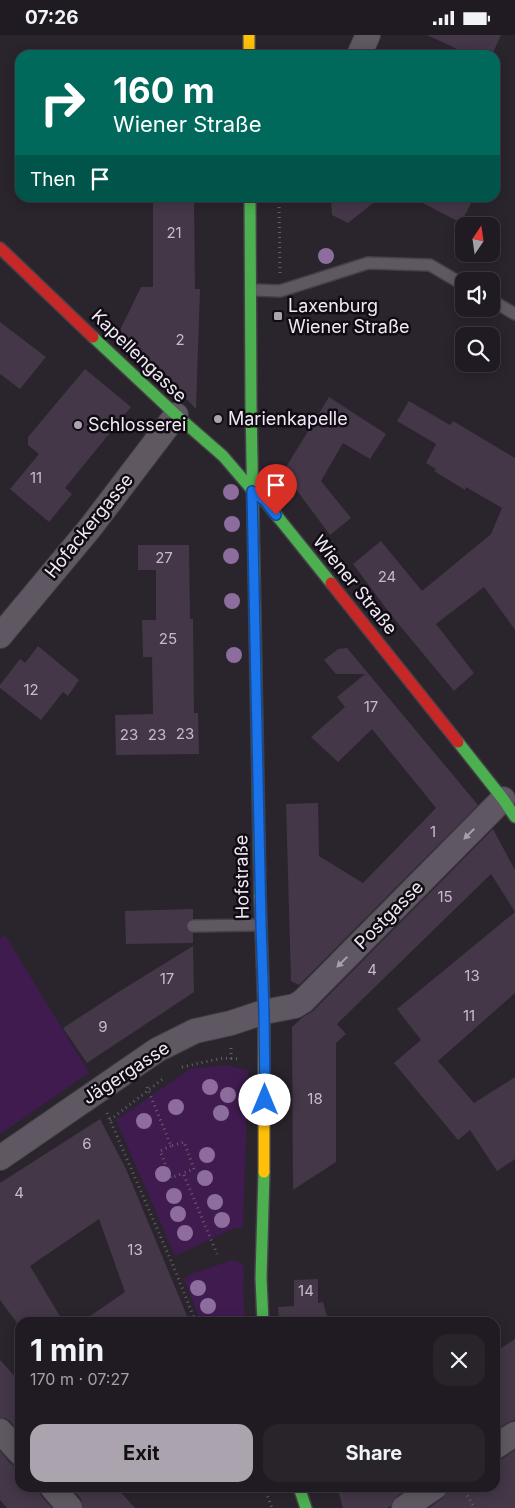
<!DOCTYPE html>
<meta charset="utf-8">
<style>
:root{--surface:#201b22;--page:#28242a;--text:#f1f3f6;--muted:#a2a1a5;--line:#3d3940;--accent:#aba4af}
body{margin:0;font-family:Inter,sans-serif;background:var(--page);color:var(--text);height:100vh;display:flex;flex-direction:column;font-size:19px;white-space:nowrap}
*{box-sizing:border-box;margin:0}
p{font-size:16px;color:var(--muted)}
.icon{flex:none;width:28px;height:28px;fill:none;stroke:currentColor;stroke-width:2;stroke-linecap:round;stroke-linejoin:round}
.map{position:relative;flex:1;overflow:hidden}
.sheet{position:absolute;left:15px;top:1282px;width:485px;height:175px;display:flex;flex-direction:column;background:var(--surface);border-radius:15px;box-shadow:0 2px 12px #0003,0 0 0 1px var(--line)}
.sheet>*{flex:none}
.guide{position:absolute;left:15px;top:15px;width:485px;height:152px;border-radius:15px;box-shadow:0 2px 12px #0003,0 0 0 1px var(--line);background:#00695c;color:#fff;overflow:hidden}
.needle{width:32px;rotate:13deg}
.controls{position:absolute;left:455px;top:182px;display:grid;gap:10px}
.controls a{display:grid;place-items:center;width:45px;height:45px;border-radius:10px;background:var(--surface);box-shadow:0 2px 12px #0003,0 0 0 1px var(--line);font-size:25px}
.pin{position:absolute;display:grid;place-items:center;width:42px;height:42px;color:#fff;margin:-51px -21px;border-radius:50% 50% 50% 0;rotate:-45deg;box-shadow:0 0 5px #0007}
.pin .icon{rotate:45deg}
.me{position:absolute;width:55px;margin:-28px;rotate:0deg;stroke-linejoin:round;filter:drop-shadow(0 0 4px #0008)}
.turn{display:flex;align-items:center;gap:18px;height:105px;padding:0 15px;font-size:22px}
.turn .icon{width:65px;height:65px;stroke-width:2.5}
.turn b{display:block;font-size:35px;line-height:42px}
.then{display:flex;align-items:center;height:48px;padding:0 15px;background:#0003;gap:10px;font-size:19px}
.round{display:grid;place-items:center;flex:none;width:52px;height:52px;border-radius:15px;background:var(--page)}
.overview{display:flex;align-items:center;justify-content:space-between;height:85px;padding:0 15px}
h1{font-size:30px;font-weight:700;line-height:38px}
.action{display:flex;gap:10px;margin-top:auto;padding:10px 15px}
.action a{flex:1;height:58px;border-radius:15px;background:var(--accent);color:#111;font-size:20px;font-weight:700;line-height:58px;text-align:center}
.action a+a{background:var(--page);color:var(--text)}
.status{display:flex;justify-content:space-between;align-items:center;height:35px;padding:0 25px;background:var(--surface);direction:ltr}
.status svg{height:14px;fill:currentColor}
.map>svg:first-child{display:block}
</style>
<div class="status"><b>07:26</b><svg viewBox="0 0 49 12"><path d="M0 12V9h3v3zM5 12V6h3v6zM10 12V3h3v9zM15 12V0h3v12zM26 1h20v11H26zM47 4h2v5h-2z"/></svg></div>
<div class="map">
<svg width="515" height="1473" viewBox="0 0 515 1473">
<rect width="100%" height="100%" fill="#2a242d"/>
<g fill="#401b50">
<path d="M5,900L89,1038L0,1099V904Z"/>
<path d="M225,1030L248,1035L243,1193H235L175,1221L116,1085L190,1034Z"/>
<path d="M232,1225L239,1227L244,1231L243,1258L245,1281L242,1287H201L184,1244L191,1239Z"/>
</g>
<g fill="#433748">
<path d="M427,0H501L492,20H470Z"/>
<path d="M153,162H194L195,254H200L196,374L120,295L141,252H153Z"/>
<path d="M331,162H381L348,188L332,180Z"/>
<path d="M411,162H474L461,188Z"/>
<path d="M0,287L46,322L20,354L0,339Z"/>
<path d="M85,334L131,372L65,453L72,459L49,487L10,454L39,419L28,410V402Z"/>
<path d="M329,362L386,399L370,424L343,408L321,446L351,483L330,500L283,437Z"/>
<path d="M409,366L450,390L453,386L515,423V595L484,552L436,589L474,638L454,656L391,580L353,529L381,506L422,556L491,499L502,473L466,452L465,455L434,436L436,434L426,428L436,409L397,386Z"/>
<path d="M138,510H189L190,584H193L194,678H198L199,719L116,720L115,680L153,679L152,622H143L142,585H156V535H138Z"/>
<path d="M38,611L79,645L68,661L63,657L41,685L0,653V650L20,624L25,628Z"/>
<path d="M347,613L478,770L299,950L291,946L286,769L318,768L319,821L363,848L436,773L372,694L338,727L311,702L345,672L337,662L365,639H336L324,625L338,614Z"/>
<path d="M493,794L515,835V958L438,1026L474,1068L515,1042V1124L497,1136L470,1095L458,1105L394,1028L421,1005L397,974L515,877L491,839L337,989L346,999L336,1008V1127L293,1155L292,992L303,982L313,976Z"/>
<path d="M193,874V884L189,885L186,891L187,895L193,898V908L126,909L125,876Z"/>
<path d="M193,911L194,957L87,1028L63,993L120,956Z"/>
<path d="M100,1084L126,1134L190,1288H80L125,1257L99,1184L30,1231L64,1288H17L0,1265V1148Z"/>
<path d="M318,1244V1268L323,1267L329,1288H279L278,1272L294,1271V1245Z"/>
<path d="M515,1304V1385L508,1387L495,1396V1317Z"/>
<path d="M0,1325L20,1347V1398L10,1386L5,1383H0Z"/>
<path d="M515,1415V1473H429L443,1463L447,1458L448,1452H495V1426L502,1424Z"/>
<path d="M0,1416L10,1428L15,1431H20V1452H39L41,1461L52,1473H7L0,1465Z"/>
<path d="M71,1452H116L135,1473H83L81,1464Z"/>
<path d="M337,1452H410L396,1462L392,1467L391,1471L387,1473H343Z"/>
</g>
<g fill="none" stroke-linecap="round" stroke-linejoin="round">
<defs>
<g id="lane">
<path d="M251,255L280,256L368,228L430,230L464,250"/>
<path d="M491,265L515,279"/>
<path d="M193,891L261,890"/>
</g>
<g id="street">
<path d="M359,20L368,0"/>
<path d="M0,601L90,493L176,380"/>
<path d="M0,1123L157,1015L195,996L231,988L264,977L295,971L303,966L503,764"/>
<path d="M0,1396L20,1418"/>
<path d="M495,1412L515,1399"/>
<path d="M52,1452L70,1473"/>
<path d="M404,1473L435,1452"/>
</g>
<g id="fast">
<path d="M250,162L251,370L260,861"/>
<path d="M93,302L176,380L223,421L253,456L265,466L331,548"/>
<path d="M458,707L503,764L515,782"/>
<path d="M263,1288L261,1243L264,1137"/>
<path d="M299,1452L306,1473"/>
</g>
<g id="slow">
<path d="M249,0V20"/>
<path d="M260,861L264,977V1137"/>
</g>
<g id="jam">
<path d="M0,213L93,302"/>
<path d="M331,548L458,707"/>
</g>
</defs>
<use href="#lane" stroke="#454048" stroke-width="14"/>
<use href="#street" stroke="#454048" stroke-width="26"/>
<use href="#fast" stroke="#454048" stroke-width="14"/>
<use href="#slow" stroke="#454048" stroke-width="14"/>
<use href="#jam" stroke="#454048" stroke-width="14"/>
<g stroke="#666069" stroke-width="3" stroke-dasharray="1 4" stroke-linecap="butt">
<path d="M279,162L280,238"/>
<path d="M231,1024V1012"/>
<path d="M182,1032L223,1023L239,1024"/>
<path d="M147,1052L171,1111L184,1107L194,1134L183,1138L217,1219"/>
<path d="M107,1078L175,1235L196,1288"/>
<path d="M110,1085L164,1043"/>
<path d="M171,1111L160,1116L171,1143L183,1138"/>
<path d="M264,1452L272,1473"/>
<path d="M462,1452L475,1473"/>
</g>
<use href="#lane" stroke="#5f5863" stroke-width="11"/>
<use href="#street" stroke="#5f5863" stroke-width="24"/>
<use href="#fast" stroke="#4caf50" stroke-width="11"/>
<use href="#slow" stroke="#ffc107" stroke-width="11"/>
<use href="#jam" stroke="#c62828" stroke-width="11"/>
</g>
<g fill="#8c6d9d">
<circle cx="326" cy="221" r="8"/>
<circle cx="231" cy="457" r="8"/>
<circle cx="232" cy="489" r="8"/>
<circle cx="231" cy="521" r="8"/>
<circle cx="232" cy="566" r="8"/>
<circle cx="234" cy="620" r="8"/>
<circle cx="210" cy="1052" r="8"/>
<circle cx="228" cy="1060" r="8"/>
<circle cx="176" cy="1072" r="8"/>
<circle cx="221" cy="1078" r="8"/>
<circle cx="144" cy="1086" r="8"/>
<circle cx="207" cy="1120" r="8"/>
<circle cx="163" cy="1139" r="8"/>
<circle cx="205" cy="1143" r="8"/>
<circle cx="174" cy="1161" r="8"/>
<circle cx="215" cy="1167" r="8"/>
<circle cx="178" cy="1179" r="8"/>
<circle cx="222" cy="1185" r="8"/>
<circle cx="185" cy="1198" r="8"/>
<circle cx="198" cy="1253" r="8"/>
<circle cx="208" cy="1271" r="8"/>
</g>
<defs><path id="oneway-solid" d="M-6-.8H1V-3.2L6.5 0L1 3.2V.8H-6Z" transform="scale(1.25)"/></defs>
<g fill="#a8a0ac">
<use href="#oneway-solid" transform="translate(469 799) rotate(135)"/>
<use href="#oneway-solid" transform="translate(342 927) rotate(135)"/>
</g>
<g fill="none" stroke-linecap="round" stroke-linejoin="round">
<defs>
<path id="route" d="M265,1065L264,977L261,890L252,456L265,466L276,480"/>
</defs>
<use href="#route" stroke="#114b97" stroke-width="12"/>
<use href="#route" stroke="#1a73e8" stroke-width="9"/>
</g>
<g fill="#aba4af" stroke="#110c14" stroke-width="2">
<rect x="273" y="276" width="10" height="10" rx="2.5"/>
<circle cx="218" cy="384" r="5"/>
<circle cx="78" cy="390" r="5"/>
</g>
<g text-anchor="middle" stroke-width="5" stroke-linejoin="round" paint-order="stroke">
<g font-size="15" fill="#c5bcca">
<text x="174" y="203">21</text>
<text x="180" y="310">2</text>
<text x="36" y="448">11</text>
<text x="164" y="528">27</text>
<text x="387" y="547">24</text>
<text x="168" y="609">25</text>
<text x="31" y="660">12</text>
<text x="371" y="677">17</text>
<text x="185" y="704">23</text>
<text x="129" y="705">23</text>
<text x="157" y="705">23</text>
<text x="433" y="802">1</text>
<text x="445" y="867">15</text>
<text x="372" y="940">4</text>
<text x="472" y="946">13</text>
<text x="167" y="949">17</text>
<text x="469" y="986">11</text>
<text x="103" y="997">9</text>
<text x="315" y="1069">18</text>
<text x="87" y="1114">6</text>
<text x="19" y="1163">4</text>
<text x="135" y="1220">13</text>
<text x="306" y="1261">14</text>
</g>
<g font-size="18" fill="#f0e9f5" stroke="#110c14" text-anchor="start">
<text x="288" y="277">Laxenburg<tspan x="288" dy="21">Wiener Straße</tspan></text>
<text x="228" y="390">Marienkapelle</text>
<text x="88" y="396">Schlosserei</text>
</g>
<g font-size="18" fill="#f0e9f5" stroke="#110c14">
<text transform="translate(139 321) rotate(44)" y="6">Kapellengasse</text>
<text transform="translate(89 491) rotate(-51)" y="6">Hofackergasse</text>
<text transform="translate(355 550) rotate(51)" y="6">Wiener Straße</text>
<text transform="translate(242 842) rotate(-91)" y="6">Hofstraße</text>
<text transform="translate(389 880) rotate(-45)" y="6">Postgasse</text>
<text transform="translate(126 1038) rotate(-33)" y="6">Jägergasse</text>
</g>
</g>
</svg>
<div class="controls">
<a><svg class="needle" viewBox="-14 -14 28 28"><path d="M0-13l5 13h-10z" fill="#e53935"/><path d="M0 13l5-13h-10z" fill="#a2a1a5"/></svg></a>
<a><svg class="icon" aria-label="sound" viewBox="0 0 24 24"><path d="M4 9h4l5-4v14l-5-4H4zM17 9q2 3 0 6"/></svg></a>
<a><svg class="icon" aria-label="search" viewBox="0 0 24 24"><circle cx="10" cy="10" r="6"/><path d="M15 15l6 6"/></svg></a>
</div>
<div class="pin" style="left:276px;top:480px;background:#d93025"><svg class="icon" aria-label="arrive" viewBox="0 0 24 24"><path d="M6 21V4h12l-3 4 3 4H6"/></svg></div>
<svg class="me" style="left:265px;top:1065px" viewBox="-20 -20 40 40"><circle r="19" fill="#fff"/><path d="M0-13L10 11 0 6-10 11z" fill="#1a73e8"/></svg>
<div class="guide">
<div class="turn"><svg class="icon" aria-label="right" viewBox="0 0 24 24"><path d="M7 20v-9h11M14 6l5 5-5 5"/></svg><div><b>160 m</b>Wiener Straße</div></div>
<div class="then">Then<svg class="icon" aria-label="arrive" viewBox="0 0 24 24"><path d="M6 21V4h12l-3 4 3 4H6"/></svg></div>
</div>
<section class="sheet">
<div class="overview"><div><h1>1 min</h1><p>170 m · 07:27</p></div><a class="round"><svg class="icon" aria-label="close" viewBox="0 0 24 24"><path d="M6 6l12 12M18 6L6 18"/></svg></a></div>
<div class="action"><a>Exit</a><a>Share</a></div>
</section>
</div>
